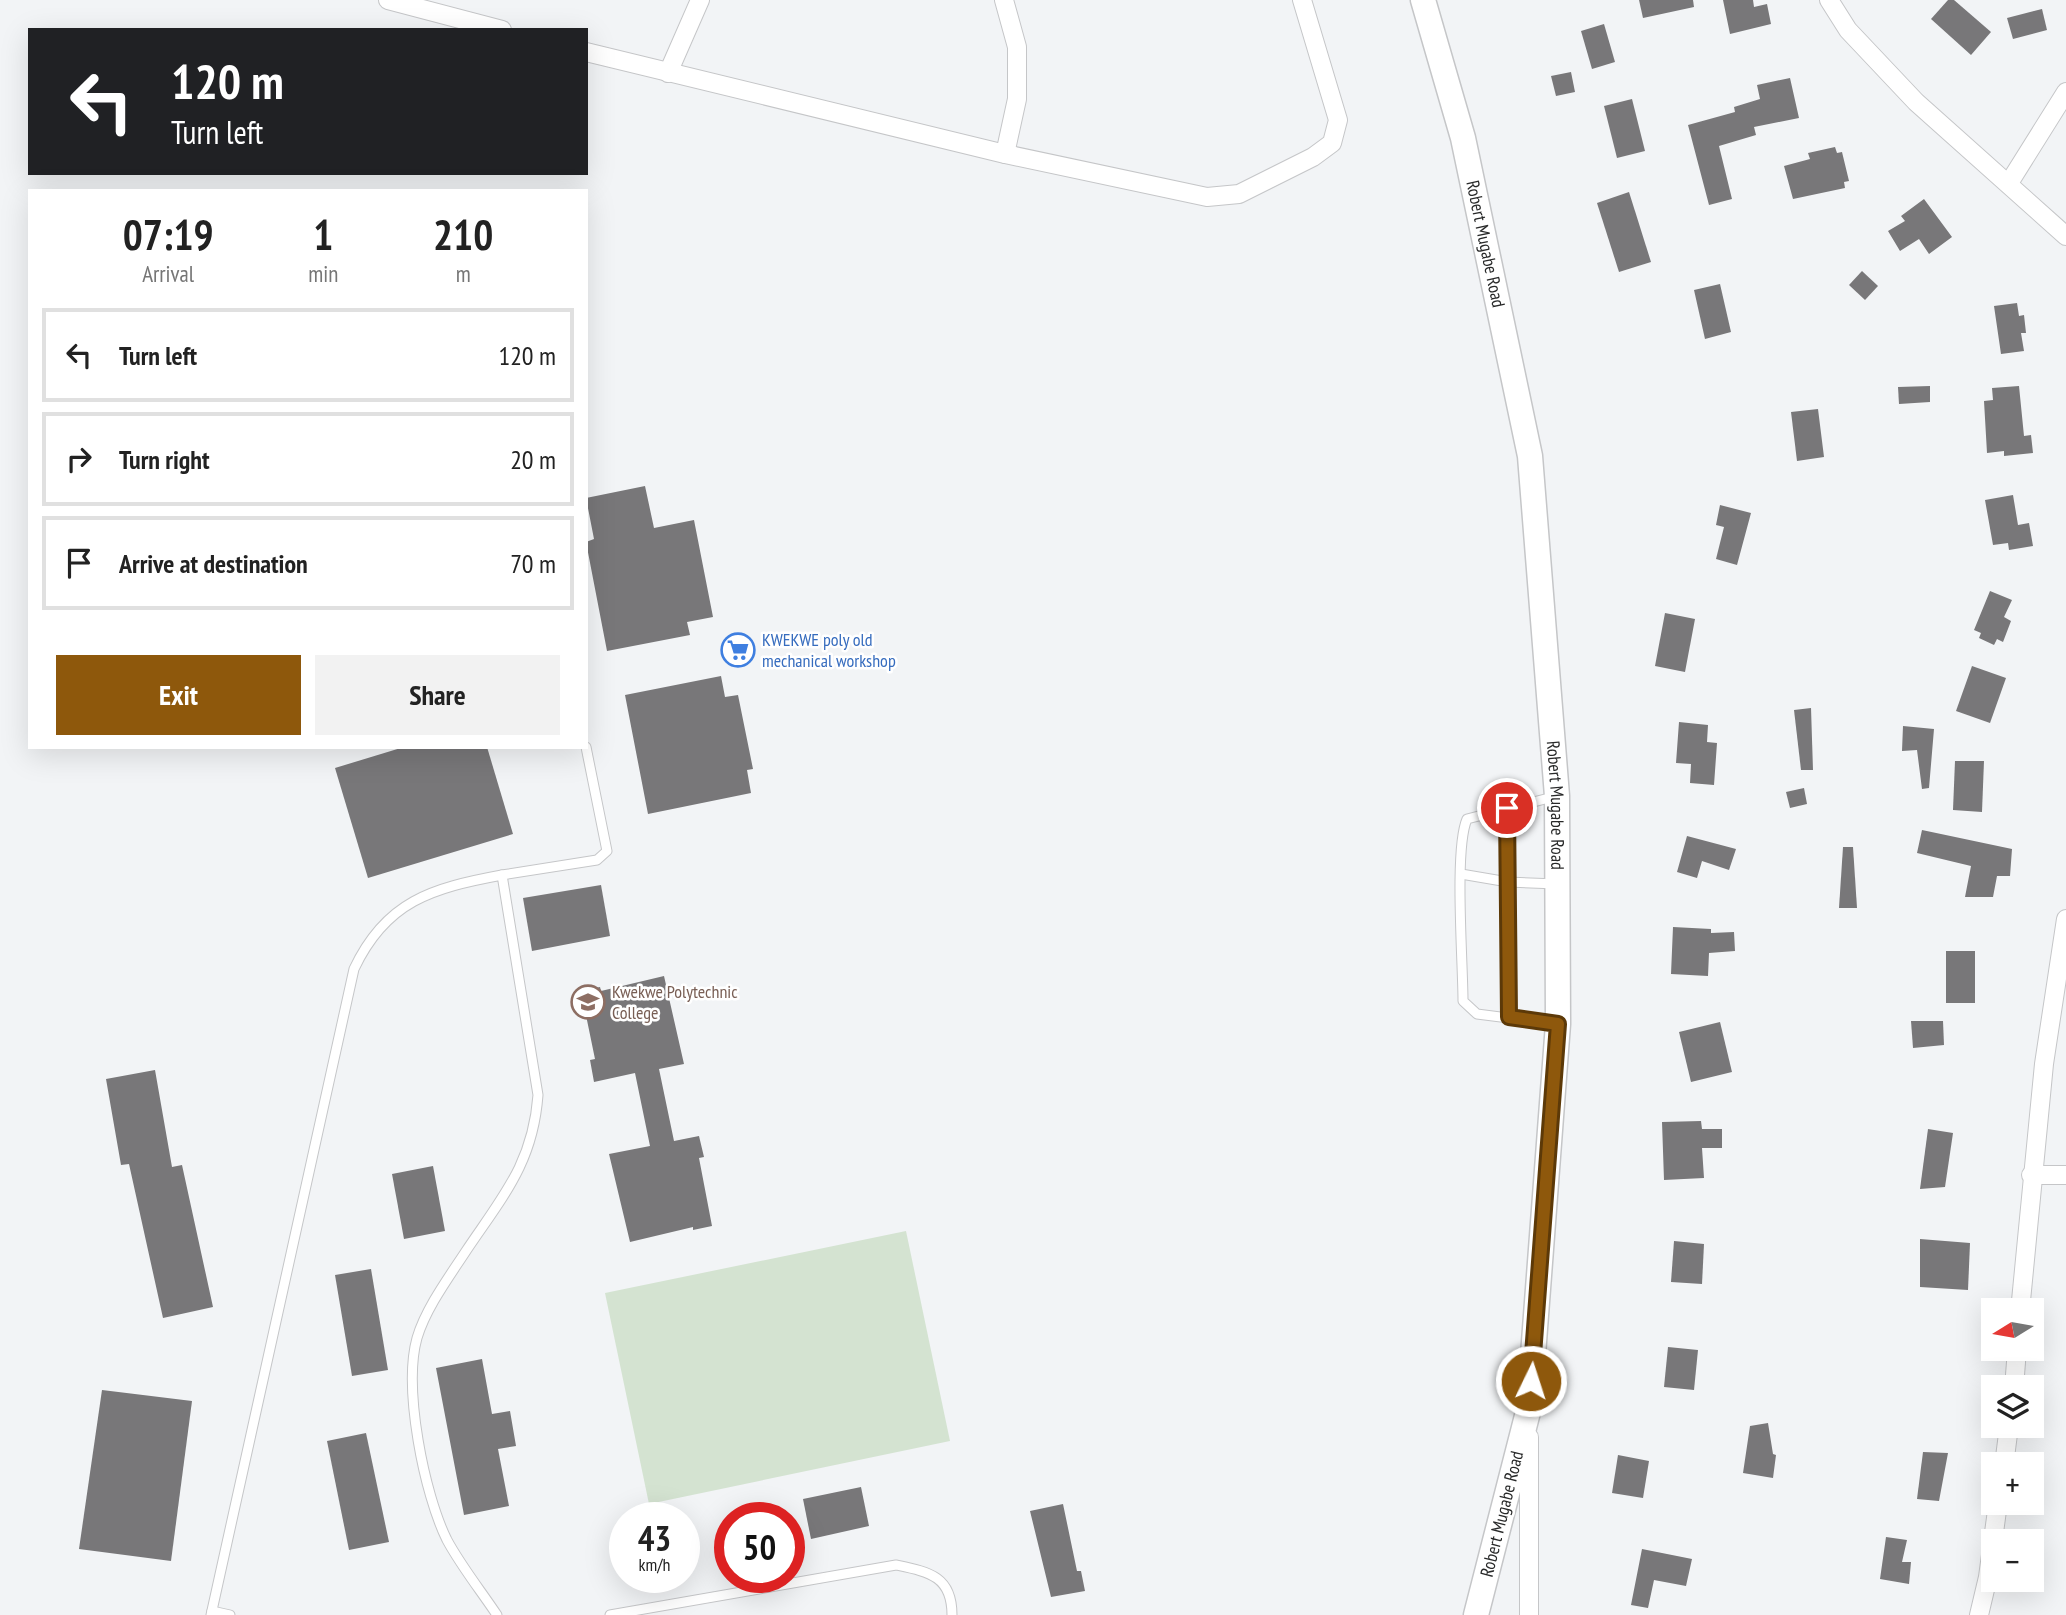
<!DOCTYPE html>
<meta charset="utf-8">
<style>
:root{--surface:#fff;--page:#f2f2f2;--text:#222;--muted:#767676;--line:#e0e0e0;--accent:#8e580c}
body{margin:0;font-family:"PT Sans Narrow",sans-serif;background:var(--page);color:var(--text);height:100vh;display:flex;flex-direction:column;font-size:26px;white-space:nowrap}
*{box-sizing:border-box;margin:0}
p{font-size:23px;color:var(--muted)}
.icon{flex:none;width:38px;height:38px;fill:none;stroke:currentColor;stroke-width:2;stroke-linecap:round;stroke-linejoin:round}
.map{position:relative;flex:1;overflow:hidden}
.drawer{position:absolute;left:28px;top:189px;width:560px;height:560px;display:flex;flex-direction:column;background:var(--surface);border-radius:0px;box-shadow:0 7px 28px #0002}
.drawer>*{flex:none}
.hud{position:absolute;left:28px;top:28px;width:560px;height:147px;border-radius:0px;box-shadow:0 7px 28px #0002;background:#202124;color:#fff;overflow:hidden}
.needle{width:46px;rotate:259deg}
.buttons{position:absolute;left:1981px;top:1298px;display:grid;gap:14px}
.buttons a{display:grid;place-items:center;width:63px;height:63px;border-radius:0px;background:var(--surface);box-shadow:0 7px 28px #0002;font-size:35px}
.speed{position:absolute;left:609px;top:1502px;display:flex;gap:14px;font-size:35px;font-weight:700;text-align:center}
.speed>*{display:grid;place-content:center;width:91px;height:91px;border-radius:50%;background:var(--surface);box-shadow:0 7px 28px #0002;line-height:1}
.speed small{font-size:18px;font-weight:400}
.speed .limit{border:10px solid #d22;background:#fff;color:#111}
.pin{position:absolute;display:grid;place-items:center;width:60px;height:60px;color:#fff;margin:-30px;border:4px solid #fff;border-radius:50%;box-shadow:0 2px 7px #0007}
.me{position:absolute;width:77px;margin:-38px;rotate:4deg;stroke-linejoin:round;filter:drop-shadow(0 0 5px #0008)}
.turn{display:flex;align-items:center;gap:24px;height:147px;padding:0 28px;font-size:32px}
.turn .icon{width:91px;height:91px;stroke-width:2.5}
.turn b{display:block;font-size:49px;line-height:60px}
.eta{display:flex;justify-content:space-evenly;align-items:center;height:119px;text-align:center}
.eta b{font-size:42px;font-weight:800;line-height:49px}
.primary-button{display:flex;gap:14px;margin-top:auto;padding:14px 28px}
.primary-button a{flex:1;height:80px;border-radius:0px;background:var(--accent);color:#fff;font-size:28px;font-weight:800;line-height:80px;text-align:center}
.primary-button a+a{background:var(--page);color:var(--text)}
ul{padding:0;list-style:none}
li{display:flex;align-items:center;gap:21px;height:94px;margin:0 14px 10px;padding:0 14px;border:4px solid var(--line);border-radius:0px}
li div{flex:1}
li b{display:block;font-size:26px}
li em{font-style:normal}
.map>svg:first-child{display:block}
</style>
<div class="map">
<svg width="2066" height="1615" viewBox="0 0 2066 1615">
<rect width="100%" height="100%" fill="#f2f4f6"/>
<path fill="#d4e3d1" d="M906,1231L950,1441L649,1504L605,1293Z"/>
<g fill="#787779">
<path d="M1639,0H1693L1694,7L1643,18Z"/>
<path d="M1723,0H1753L1754,7L1767,4L1771,24L1730,34Z"/>
<path d="M1948,0H1954L1991,32L1971,55L1931,19Z"/>
<path d="M2042,9L2047,30L2013,39L2007,18Z"/>
<path d="M1604,24L1615,62L1592,69L1581,31Z"/>
<path d="M1571,72L1575,92L1556,96L1551,76Z"/>
<path d="M1790,78L1799,118L1754,127L1756,135L1719,146L1732,199L1709,205L1688,125L1735,112L1734,107L1760,99L1757,85Z"/>
<path d="M1632,99L1645,151L1617,158L1604,106Z"/>
<path d="M1835,147L1837,153L1842,152L1849,181L1844,182L1845,188L1793,199L1784,166L1810,159L1808,153Z"/>
<path d="M1629,192L1651,262L1619,272L1597,203Z"/>
<path d="M1924,199L1952,237L1929,254L1919,239L1900,251L1888,231L1905,221L1901,216Z"/>
<path d="M1862,271L1878,286L1865,300L1849,285Z"/>
<path d="M1720,284L1731,332L1705,339L1694,290Z"/>
<path d="M2017,303L2019,316L2024,315L2026,333H2021L2024,351L2001,354L1994,306Z"/>
<path d="M1930,386V402L1899,404L1898,387Z"/>
<path d="M2019,386L2024,436L2031,435L2033,453L2004,456V451L1987,453L1984,401L1993,400L1992,388Z"/>
<path d="M1818,409L1824,457L1797,461L1791,412Z"/>
<path d="M645,486L654,528L694,520L713,617L687,622L690,635L607,651L586,542L594,539L586,498Z"/>
<path d="M2013,495L2018,525L2029,523L2033,546L2009,550L2008,543L1993,545L1985,500Z"/>
<path d="M1720,505L1751,513L1737,565L1716,559L1724,527L1716,525Z"/>
<path d="M1990,591L2012,600L2004,617L2011,621L2003,642L1997,639L1994,645L1979,638L1981,633L1974,630Z"/>
<path d="M1665,613L1695,619L1685,672L1655,666Z"/>
<path d="M1972,666L2006,678L1990,723L1956,711Z"/>
<path d="M721,676L725,697L738,695L753,769L747,770L751,793L648,814L625,695Z"/>
<path d="M1811,708L1813,770H1801L1794,710Z"/>
<path d="M1679,722L1708,725L1707,742L1717,743L1714,785L1690,783L1691,764L1676,763Z"/>
<path d="M1903,726L1934,729L1929,788L1922,789L1917,750L1902,751Z"/>
<path d="M404,747H487L513,834L368,878L335,768Z"/>
<path d="M1955,761H1984L1982,812L1953,810Z"/>
<path d="M1804,788L1807,804L1790,808L1786,792Z"/>
<path d="M1922,830L2012,849L2010,876H1997L1993,897H1965L1971,866L1917,853Z"/>
<path d="M1687,836L1736,849L1729,870L1702,861L1697,878L1677,872Z"/>
<path d="M1843,847H1853L1857,908H1839Z"/>
<path d="M601,885L610,936L532,951L523,898Z"/>
<path d="M1673,927L1711,929V933L1734,932L1735,951L1709,953L1708,976L1671,974Z"/>
<rect x="1946" y="951" width="29" height="52"/>
<path d="M664,976L684,1064L659,1069L674,1141L699,1136L704,1157L699,1158L712,1226L693,1230V1227L630,1242L609,1154L650,1146L635,1073L594,1082L590,1060L595,1059L581,991L600,987L601,991Z"/>
<path d="M1911,1021H1943L1944,1045L1913,1048Z"/>
<path d="M1720,1022L1732,1072L1691,1082L1679,1032Z"/>
<path d="M155,1070L172,1167L182,1165L213,1307L163,1318L129,1164L121,1165L106,1079Z"/>
<path d="M1701,1121L1702,1129H1722V1148H1702L1704,1178L1664,1180L1662,1122Z"/>
<path d="M1928,1129L1953,1133L1945,1187L1920,1189Z"/>
<path d="M433,1166L445,1231L404,1239L392,1174Z"/>
<path d="M1920,1239L1970,1243L1968,1290L1920,1287Z"/>
<path d="M1674,1241L1704,1244L1702,1284L1671,1282Z"/>
<path d="M371,1269L388,1370L352,1376L335,1275Z"/>
<path d="M1668,1347L1698,1350L1694,1390L1664,1387Z"/>
<path d="M482,1359L492,1414L510,1411L516,1446L498,1449L509,1506L464,1515L436,1368Z"/>
<path d="M102,1390L192,1401L171,1561L79,1549Z"/>
<path d="M1768,1423L1773,1454L1776,1455L1773,1478L1743,1473L1750,1426Z"/>
<path d="M366,1433L389,1542L349,1550L327,1441Z"/>
<path d="M1923,1452L1948,1453L1939,1501L1917,1499Z"/>
<path d="M1618,1455L1649,1461L1643,1498L1612,1493Z"/>
<path d="M861,1487L869,1526L811,1539L803,1499Z"/>
<path d="M1063,1504L1077,1571H1081L1085,1591L1051,1597L1030,1511Z"/>
<path d="M1886,1537L1907,1540L1902,1562H1911L1909,1584L1880,1579Z"/>
<path d="M1642,1549L1692,1559L1686,1586L1654,1580L1648,1608L1631,1605Z"/>
</g>
<g fill="none" stroke-linecap="round" stroke-linejoin="round">
<defs>
<g id="lane">
<path d="M1507,808L1509,1017"/>
<path d="M1461,874L1508,882L1557,884"/>
<path d="M502,875L597,860L607,851L586,747"/>
<path d="M1556,1024L1477,1014L1463,1001C1463,962 1454,849 1467,819L1557,796"/>
<path d="M212,1611L230,1615"/>
<path d="M211,1615L354,969C386,901 432,888 502,875L538,1095C533,1163 503,1196 466,1251C449,1277 426,1308 417,1338C403,1388 424,1494 447,1540C461,1566 481,1591 497,1615"/>
<path d="M610,1615L896,1565C929,1572 952,1576 952,1615"/>
</g>
<g id="street">
<path d="M388,0L502,30"/>
<path d="M1004,0L1017,47V99L1005,154"/>
<path d="M1829,0L1848,30L1916,102L2066,236"/>
<path d="M586,52L1005,154L1207,197L1239,194L1313,157L1332,143L1338,120L1302,0"/>
<path d="M668,73L700,0"/>
<path d="M2009,183L2066,92"/>
<path d="M2031,1175H2066"/>
<path d="M2020,1311L2044,1064L2066,919"/>
<path d="M2014,1388L2017,1349"/>
<path d="M1529,1437V1615"/>
<path d="M2004,1465L2009,1426"/>
<path d="M1979,1615L1988,1577L1998,1503"/>
</g>
<g id="secondary">
<path id="s1" d="M1423,0L1463,138L1530,456L1557,796L1558,1024L1529,1408L1476,1615"/>
</g>
</defs>
<use href="#lane" stroke="#c5c6c8" stroke-width="11"/>
<use href="#street" stroke="#c5c6c8" stroke-width="20"/>
<use href="#secondary" stroke="#c5c6c8" stroke-width="27"/>
<use href="#lane" stroke="#fff" stroke-width="9"/>
<use href="#street" stroke="#fff" stroke-width="18"/>
<use href="#secondary" stroke="#fff" stroke-width="24"/>
</g>
<g fill="none" stroke-linecap="round" stroke-linejoin="round">
<defs>
<path id="route" d="M1507,808L1509,1017L1558,1024L1531,1381"/>
</defs>
<use href="#route" stroke="#5c3908" stroke-width="18"/>
<use href="#route" stroke="#8e580c" stroke-width="12"/>
</g>
<defs>
<symbol id="supermarket-ring" viewBox="-11 -11 22 22"><circle r="9.5" fill="#fff" stroke="#3f7fe0" stroke-width="1.5"/><path d="M-6-5.5h2.5l.6 2H6L4.5 2H-2.5L-4.4-4H-6ZM-1.5 3.2a1.3 1.3 0 1 0 .1 0ZM3 3.2a1.3 1.3 0 1 0 .1 0Z" fill="#3f7fe0"/></symbol>
<symbol id="university-ring" viewBox="-11 -11 22 22"><circle r="9.5" fill="#fff" stroke="#8d6e63" stroke-width="1.5"/><path d="M0-5L7-2L0 1L-7-2ZM-4 1L0 2.5L4 1V4Q0 6-4 4Z" fill="#8d6e63"/></symbol>
</defs>
<g fill-rule="evenodd">
<use href="#supermarket-ring" x="719" y="631" width="38" height="38"/>
<use href="#university-ring" x="569" y="983" width="38" height="38"/>
</g>
<g text-anchor="middle" stroke-width="5" stroke-linejoin="round" paint-order="stroke">
<g font-size="18" fill="#282929" stroke="#fff">
<text dy="6" stroke="none"><textPath href="#s1" startOffset="252">Robert Mugabe Road</textPath></text>
<text dy="6" stroke="none"><textPath href="#s1" startOffset="819">Robert Mugabe Road</textPath></text>
<text transform="translate(1502 1514) rotate(-76)" y="6">Robert Mugabe Road</text>
</g>
<g font-size="18" fill="#366cbe" stroke="#fff" text-anchor="start">
<text x="762" y="646">KWEKWE poly old<tspan x="762" dy="21">mechanical workshop</tspan></text>
</g>
<g font-size="18" fill="#785e54" stroke="#fff" text-anchor="start">
<text x="612" y="998">Kwekwe Polytechnic<tspan x="612" dy="21">College</tspan></text>
</g>
</g>
</svg>
<div class="buttons">
<a><svg class="needle" viewBox="-14 -14 28 28"><path d="M0-13l5 13h-10z" fill="#e53935"/><path d="M0 13l5-13h-10z" fill="#767676"/></svg></a>
<a><svg class="icon" aria-label="layers" viewBox="0 0 24 24"><path d="M12 4l9 5-9 5-9-5zM3 14l9 5 9-5"/></svg></a>
<a>+</a>
<a>−</a>
</div>
<div class="speed"><div>43<small>km/h</small></div><div class="limit">50</div></div>
<div class="pin" style="left:1507px;top:808px;background:#d93025"><svg class="icon" aria-label="arrive" viewBox="0 0 24 24"><path d="M6 21V4h12l-3 4 3 4H6"/></svg></div>
<svg class="me" style="left:1531px;top:1381px" viewBox="-20 -20 40 40"><circle r="17" fill="#8e580c" stroke="#fff" stroke-width="3"/><path d="M0-11L8 9 0 5-8 9z" fill="#fff"/></svg>
<div class="hud">
<div class="turn"><svg class="icon" aria-label="left" viewBox="0 0 24 24"><path d="M17 20v-9H6M10 6l-5 5 5 5"/></svg><div><b>120 m</b>Turn left</div></div>
</div>
<section class="drawer">
<div class="eta">
<div><b>07:19</b><p>Arrival</p></div>
<div><b>1</b><p>min</p></div>
<div><b>210</b><p>m</p></div>
</div>
<ul>
<li><svg class="icon" aria-label="left" viewBox="0 0 24 24"><path d="M17 20v-9H6M10 6l-5 5 5 5"/></svg><div><b>Turn left</b></div><em>120 m</em></li>
<li><svg class="icon" aria-label="right" viewBox="0 0 24 24"><path d="M7 20v-9h11M14 6l5 5-5 5"/></svg><div><b>Turn right</b></div><em>20 m</em></li>
<li><svg class="icon" aria-label="arrive" viewBox="0 0 24 24"><path d="M6 21V4h12l-3 4 3 4H6"/></svg><div><b>Arrive at destination</b></div><em>70 m</em></li>
</ul>
<div class="primary-button"><a>Exit</a><a>Share</a></div>
</section>
</div>
